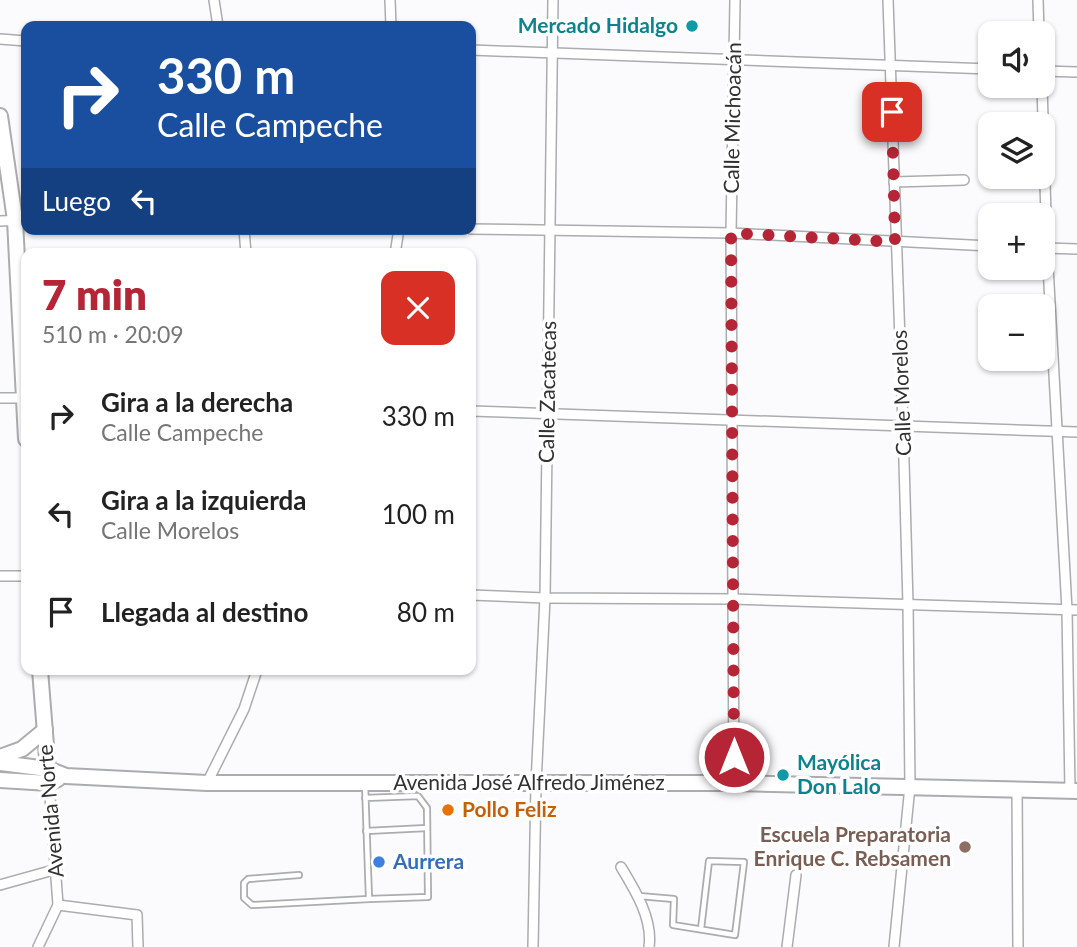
<!DOCTYPE html>
<html lang="es">
<meta charset="utf-8">
<style>
:root{--surface:#fff;--page:#f2f2f2;--text:#222;--muted:#767676;--accent:#b62536}
body{margin:0;font-family:Lato,sans-serif;background:var(--page);color:var(--text);height:100vh;display:flex;flex-direction:column;font-size:26px;white-space:nowrap}
*{box-sizing:border-box;margin:0}
p{font-size:23px;color:var(--muted)}
.icon{flex:none;width:38px;height:38px;fill:none;stroke:currentColor;stroke-width:2;stroke-linecap:round;stroke-linejoin:round}
.map{position:relative;flex:1;overflow:hidden}
.panel{position:absolute;left:21px;top:248px;width:455px;height:427px;display:flex;flex-direction:column;background:var(--surface);border-radius:14px;box-shadow:0 2px 5px #0004}
.panel>*{flex:none}
.top-card{position:absolute;left:21px;top:21px;width:455px;height:214px;border-radius:14px;box-shadow:0 2px 5px #0004;background:#1a4fa0;color:#fff;overflow:hidden}
.tools{position:absolute;left:978px;top:21px;display:grid;gap:14px}
.tools a{display:grid;place-items:center;width:77px;height:77px;border-radius:14px;background:var(--surface);box-shadow:0 2px 5px #0004;font-size:35px}
.pin{position:absolute;display:grid;place-items:center;width:60px;height:60px;color:#fff;margin:-30px;border-radius:14px;box-shadow:0 4px 10px #0006}
.me{position:absolute;width:77px;margin:-38px;rotate:0deg;stroke-linejoin:round;filter:drop-shadow(0 0 5px #0008)}
.turn{display:flex;align-items:center;gap:24px;height:147px;padding:0 21px;font-size:32px}
.turn .icon{width:91px;height:91px;stroke-width:2.5}
.turn b{display:block;font-size:49px;line-height:60px}
.then{display:flex;align-items:center;height:66px;padding:0 21px;background:#0003;gap:14px;font-size:26px}
.round{display:grid;place-items:center;flex:none;width:74px;height:74px;border-radius:14px;background:var(--page)}
.head{display:flex;align-items:center;justify-content:space-between;height:119px;padding:0 21px}
h1{font-size:42px;font-weight:800;line-height:52px;color:var(--accent)}
ul{padding:0;list-style:none}
li{display:flex;align-items:center;gap:21px;height:98px;padding:0 21px}
li div{flex:1}
li b{display:block;font-size:26px}
li em{font-style:normal}
.map>svg:first-child{display:block}
</style>
<div class="map">
<svg width="1077" height="947" viewBox="0 0 1077 947">
<rect width="100%" height="100%" fill="#fbfbfe"/>
<g fill="none" stroke-linecap="round" stroke-linejoin="round">
<defs>
<g id="lane">
<path d="M365,784L369,899L428,897L427,808L418,796L365,798"/>
<path d="M366,831L427,828"/>
<path d="M299,875L248,879L244,883V898L252,905L369,899"/>
<path d="M639,896L674,899L673,925L735,935L744,862L709,861L701,929"/>
</g>
<g id="street">
<path d="M214,0L218,26"/>
<path d="M390,0L391,26"/>
<path d="M888,0L903,426L908,604L910,786L894,947"/>
<path d="M1038,0L1039,33"/>
<path d="M0,39L26,41"/>
<path d="M471,50L990,69"/>
<path d="M1043,71L1077,72"/>
<path d="M1042,86L1047,248L1067,610L1070,791"/>
<path d="M894,182L964,180"/>
<path d="M0,221L26,220"/>
<path d="M244,229L246,254"/>
<path d="M471,229L731,233L990,246"/>
<path d="M1045,248L1077,249"/>
<path d="M395,254L399,229"/>
<path d="M0,398H26"/>
<path d="M471,411L1077,432"/>
<path d="M0,576H26"/>
<path d="M471,595L545,598L733,599L1077,610"/>
<path d="M207,783L244,709L257,670"/>
<path d="M734,783L731,233L735,0"/>
<path d="M1017,788L1018,947"/>
<path d="M621,867C635,890 653,919 649,947"/>
<path d="M0,885L57,869"/>
<path d="M58,905L137,915L138,947"/>
<path d="M38,947L58,905L49,783"/>
<path d="M533,947L536,784L545,598L553,0"/>
<path d="M787,947L796,875"/>
</g>
<g id="primary">
<path d="M0,116L15,220L26,439"/>
<path d="M40,670L49,783"/>
<path d="M0,757L22,749L45,730"/>
<path d="M0,763L48,769L66,776L207,783H734L1077,791"/>
<path d="M0,780L49,783L58,779"/>
</g>
</defs>
<use href="#lane" stroke="#abacae" stroke-width="8"/>
<use href="#street" stroke="#abacae" stroke-width="12"/>
<use href="#primary" stroke="#abacae" stroke-width="18"/>
<use href="#lane" stroke="#fff" stroke-width="4.5"/>
<use href="#street" stroke="#fff" stroke-width="9"/>
<use href="#primary" stroke="#fff" stroke-width="14"/>
</g>
<g fill="none" stroke-linecap="round" stroke-linejoin="round">
<path stroke="#b62536" stroke-width="12" stroke-dasharray="0 21.6" d="M734,757L731,233L895,242L892,112"/>
</g>
<g fill="#0f9aa8" stroke="#fff" stroke-width="2.5">
<circle cx="692" cy="26" r="7"/>
<circle cx="783" cy="775" r="7"/>
</g>
<circle fill="#e8710a" stroke="#fff" stroke-width="2.5" cx="448" cy="810" r="7"/>
<circle fill="#8d6e63" stroke="#fff" stroke-width="2.5" cx="965" cy="847" r="7"/>
<circle fill="#3f7fe0" stroke="#fff" stroke-width="2.5" cx="379" cy="862" r="7"/>
<g text-anchor="middle" stroke-width="7" stroke-linejoin="round" paint-order="stroke">
<g font-size="21" font-weight="bold" fill="#0d838f" stroke="#fff" text-anchor="end">
<text x="678" y="33">Mercado Hidalgo</text>
<text x="797" y="770" text-anchor="start">Mayólica<tspan x="797" dy="24">Don Lalo</tspan></text>
</g>
<g font-size="21" fill="#313132" stroke="#fff">
<text transform="translate(733 118) rotate(-89)" y="7">Calle Michoacán</text>
<text transform="translate(548 392) rotate(-89)" y="7">Calle Zacatecas</text>
<text transform="translate(902 393) rotate(-92)" y="7">Calle Morelos</text>
<text x="529" y="790">Avenida José Alfredo Jiménez</text>
<text transform="translate(51 811) rotate(-95)" y="7">Avenida Norte</text>
</g>
<g font-size="21" font-weight="bold" fill="#c56008" stroke="#fff" text-anchor="start">
<text x="462" y="817">Pollo Feliz</text>
</g>
<g font-size="21" font-weight="bold" fill="#785e54" stroke="#fff" text-anchor="end">
<text x="951" y="842">Escuela Preparatoria<tspan x="951" dy="24">Enrique C. Rebsamen</tspan></text>
</g>
<g font-size="21" font-weight="bold" fill="#366cbe" stroke="#fff" text-anchor="start">
<text x="393" y="869">Aurrera</text>
</g>
</g>
</svg>
<div class="tools">
<a><svg class="icon" aria-label="sound" viewBox="0 0 24 24"><path d="M4 9h4l5-4v14l-5-4H4zM17 9q2 3 0 6"/></svg></a>
<a><svg class="icon" aria-label="layers" viewBox="0 0 24 24"><path d="M12 4l9 5-9 5-9-5zM3 14l9 5 9-5"/></svg></a>
<a>+</a>
<a>−</a>
</div>
<div class="pin" style="left:892px;top:112px;background:#d93025"><svg class="icon" aria-label="arrive" viewBox="0 0 24 24"><path d="M6 21V4h12l-3 4 3 4H6"/></svg></div>
<svg class="me" style="left:734px;top:757px" viewBox="-20 -20 40 40"><circle r="17" fill="#b62536" stroke="#fff" stroke-width="3"/><path d="M0-11L8 9 0 5-8 9z" fill="#fff"/></svg>
<div class="top-card">
<div class="turn"><svg class="icon" aria-label="right" viewBox="0 0 24 24"><path d="M7 20v-9h11M14 6l5 5-5 5"/></svg><div><b>330 m</b>Calle Campeche</div></div>
<div class="then">Luego<svg class="icon" aria-label="left" viewBox="0 0 24 24"><path d="M17 20v-9H6M10 6l-5 5 5 5"/></svg></div>
</div>
<section class="panel">
<div class="head"><div><h1>7 min</h1><p>510 m · 20:09</p></div><a class="round" style="background:#d93025;color:#fff"><svg class="icon" aria-label="close" viewBox="0 0 24 24"><path d="M6 6l12 12M18 6L6 18"/></svg></a></div>
<ul>
<li><svg class="icon" aria-label="right" viewBox="0 0 24 24"><path d="M7 20v-9h11M14 6l5 5-5 5"/></svg><div><b>Gira a la derecha</b><p>Calle Campeche</p></div><em>330 m</em></li>
<li><svg class="icon" aria-label="left" viewBox="0 0 24 24"><path d="M17 20v-9H6M10 6l-5 5 5 5"/></svg><div><b>Gira a la izquierda</b><p>Calle Morelos</p></div><em>100 m</em></li>
<li><svg class="icon" aria-label="arrive" viewBox="0 0 24 24"><path d="M6 21V4h12l-3 4 3 4H6"/></svg><div><b>Llegada al destino</b></div><em>80 m</em></li>
</ul>
</section>
</div>
